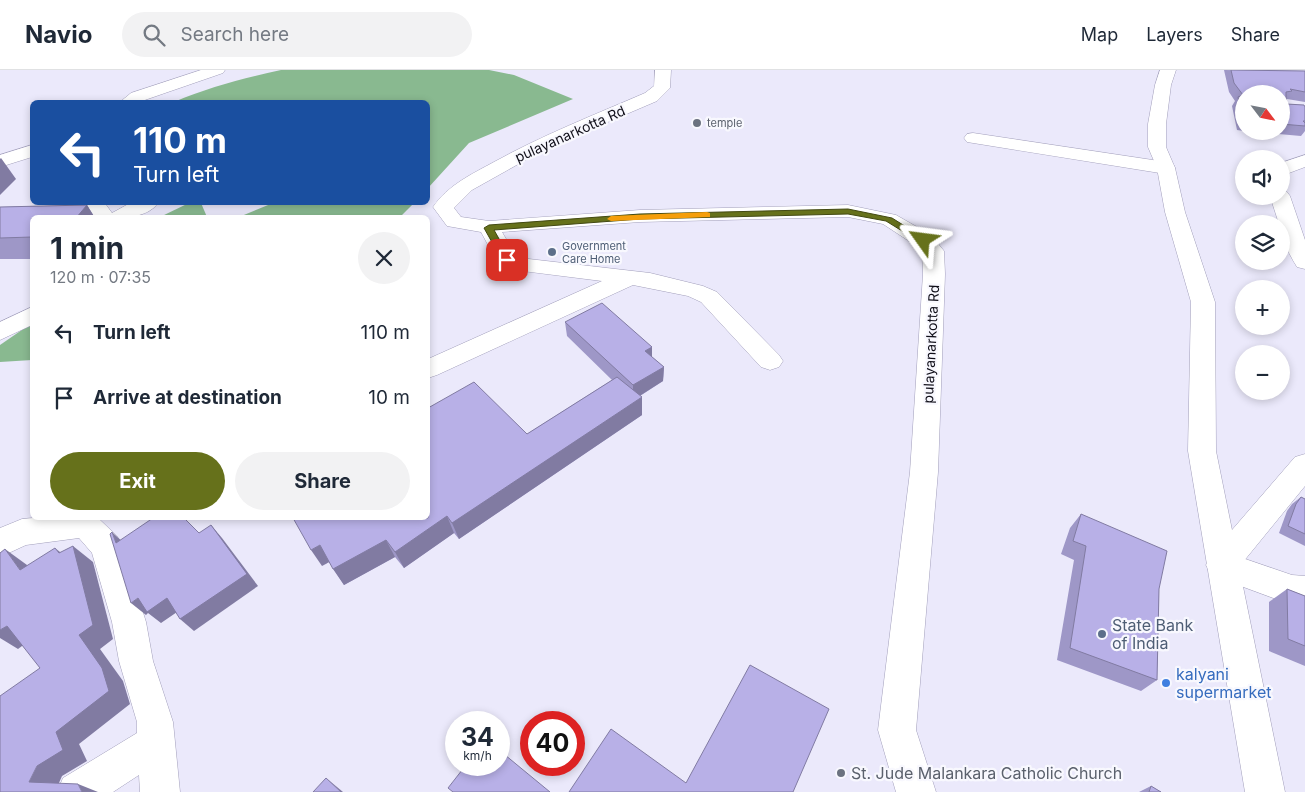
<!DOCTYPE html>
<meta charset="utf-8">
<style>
:root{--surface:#fff;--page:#f2f2f3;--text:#1f2937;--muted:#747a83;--line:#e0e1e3;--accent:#66711b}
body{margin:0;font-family:Inter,sans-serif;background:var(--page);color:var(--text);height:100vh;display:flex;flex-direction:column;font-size:19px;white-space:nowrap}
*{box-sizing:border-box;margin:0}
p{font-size:16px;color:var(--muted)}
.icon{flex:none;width:28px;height:28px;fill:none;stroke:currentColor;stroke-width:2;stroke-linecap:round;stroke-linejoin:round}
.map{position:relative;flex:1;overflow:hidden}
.sheet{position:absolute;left:30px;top:145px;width:400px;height:305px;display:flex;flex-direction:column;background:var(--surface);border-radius:8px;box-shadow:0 2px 8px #0003}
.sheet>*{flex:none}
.hud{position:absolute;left:30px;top:30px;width:400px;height:105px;border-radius:8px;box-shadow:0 2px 8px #0003;background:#1a4fa0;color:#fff;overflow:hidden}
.needle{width:32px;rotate:122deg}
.controls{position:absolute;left:1235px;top:15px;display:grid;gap:10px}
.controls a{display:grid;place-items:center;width:55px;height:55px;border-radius:50%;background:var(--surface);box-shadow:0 2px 8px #0003;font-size:25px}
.speed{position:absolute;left:445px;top:641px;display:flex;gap:10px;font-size:25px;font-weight:700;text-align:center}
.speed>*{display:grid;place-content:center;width:65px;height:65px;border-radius:50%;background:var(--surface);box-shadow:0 2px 8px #0003;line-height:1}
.speed small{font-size:12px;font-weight:400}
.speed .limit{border:8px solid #d22;background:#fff;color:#111}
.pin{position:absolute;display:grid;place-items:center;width:42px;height:42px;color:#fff;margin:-21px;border-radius:10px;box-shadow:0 2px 8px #0006}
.me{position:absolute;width:55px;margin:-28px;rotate:301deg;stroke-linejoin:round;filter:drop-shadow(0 0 4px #0008)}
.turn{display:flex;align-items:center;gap:18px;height:105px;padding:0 20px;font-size:22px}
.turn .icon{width:65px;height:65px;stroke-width:2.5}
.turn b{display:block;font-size:35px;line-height:42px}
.round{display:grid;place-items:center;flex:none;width:52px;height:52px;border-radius:26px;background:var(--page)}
.summary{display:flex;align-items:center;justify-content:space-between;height:85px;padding:0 20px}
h1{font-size:30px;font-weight:700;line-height:38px}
.button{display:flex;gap:10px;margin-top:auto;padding:10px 20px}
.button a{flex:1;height:58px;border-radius:30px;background:var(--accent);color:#fff;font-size:20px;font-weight:700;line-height:58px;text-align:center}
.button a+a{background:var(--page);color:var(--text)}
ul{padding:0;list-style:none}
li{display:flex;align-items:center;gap:15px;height:65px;padding:0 20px}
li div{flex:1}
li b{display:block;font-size:19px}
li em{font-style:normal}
header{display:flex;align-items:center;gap:30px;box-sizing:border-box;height:70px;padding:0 25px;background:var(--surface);border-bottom:1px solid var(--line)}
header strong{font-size:24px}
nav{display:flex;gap:28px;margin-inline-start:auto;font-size:18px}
.search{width:350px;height:45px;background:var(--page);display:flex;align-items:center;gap:12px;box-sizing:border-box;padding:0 18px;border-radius:28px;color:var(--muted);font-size:19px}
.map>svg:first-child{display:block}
</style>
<header>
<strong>Navio</strong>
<div class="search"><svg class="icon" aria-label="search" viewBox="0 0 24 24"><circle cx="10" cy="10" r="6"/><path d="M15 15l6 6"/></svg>Search here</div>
<nav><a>Map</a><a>Layers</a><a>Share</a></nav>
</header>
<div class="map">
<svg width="1305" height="722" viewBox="0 0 1305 722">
<rect width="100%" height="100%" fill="#ebe9fb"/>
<g fill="#89b990">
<path d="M281,0H489L514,5L573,29L469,73L428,118V32H174C209,17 245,8 281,0Z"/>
<path d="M191,132L201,133L207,147H160Z"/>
<path d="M273,133V132L414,133L400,147H239Z"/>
<path d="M32,253V290L0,292V275Z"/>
</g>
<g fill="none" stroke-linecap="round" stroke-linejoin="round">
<defs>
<g id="minor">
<path d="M201,0H225L223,3L139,32H120L131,23Z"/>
<path d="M655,0H671L670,18L657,31L547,78L472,120L454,138L461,147L489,151L640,140L848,135L896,145L931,165L944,181L945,204L938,402L916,660L936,722H896L878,660L910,402L923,204L922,182L915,175L883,154L848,147L640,152L502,162L516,186L520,188L650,203L703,216L717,222L779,285L783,291L779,297L770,300L761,297L701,232L688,226L633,215L437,305L428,308V289L602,211L507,199L499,195L481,162L447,156L433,137C448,115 472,104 494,92C543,65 594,45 645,23L654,16Z"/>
<path d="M973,63L1166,92L1173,94L1175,98L1173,102L1166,104L967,72L964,68L967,64Z"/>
<path d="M32,75V87L0,97V85Z"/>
<path d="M84,132H104L112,143L132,132H159C146,151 114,148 94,148Z"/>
<path d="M32,237V255L0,270V252Z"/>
<path d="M33,448H98L117,466L122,476L146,552L153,591L173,652L180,722H140L139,705L113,722H57L63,708L137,663V652L119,591L112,552L92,483L79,468L26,475L0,487V458L22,449Z"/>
<path d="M1222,481L1292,505L1305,506V536L1292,535L1211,505L1206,495L1211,485Z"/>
</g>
<g id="major">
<path d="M1160,0H1176L1171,15L1166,54V77L1175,98L1185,142L1215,232L1216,381L1232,460L1295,387L1305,384V416L1239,497L1285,722H1245L1188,381L1191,232L1165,142L1157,98L1148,77V54L1155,15Z"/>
<path d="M1305,85V97L1281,106V93Z"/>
<path d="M1281,120L1287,122L1290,126L1305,170V199L1297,197C1289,184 1281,169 1281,154H1279L1270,126H1281Z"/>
</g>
</defs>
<use href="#minor" stroke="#a29fbb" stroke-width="1"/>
<use href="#major" stroke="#a29fbb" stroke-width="1"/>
<use href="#minor" fill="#fff" fill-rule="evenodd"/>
<use href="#major" fill="#fff" fill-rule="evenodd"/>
</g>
<g fill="#9e97c7">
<path d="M1224,0L1305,1V32L1287,29L1286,30V34L1305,37V61L1301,66L1247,61H1281V24H1244V61L1237,60L1232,36L1235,31L1229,22Z"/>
<path d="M87,135L95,148H32V189H0V137Z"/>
<path d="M565,252L652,277V287L664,297L663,311L640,326L642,345L459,469L454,463L404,498L395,487L344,515L329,492L322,496L527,364L612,310L567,266Z"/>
<path d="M1301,427L1305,429V476L1279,463L1287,441L1292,434Z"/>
<path d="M1081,444L1159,519L1157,610L1141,621L1057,590L1074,490L1061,484L1070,458Z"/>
<path d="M1287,519L1305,526V596L1269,581V532Z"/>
<path d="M1151,716L1161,722H1139Z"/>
</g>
<g fill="#817ba2">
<path d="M1,88L16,109L0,125V89Z"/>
<path d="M87,135L95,148H76Z"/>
<path d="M652,277V292L645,281Z"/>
<path d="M664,297L663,311L633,330V315Z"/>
<path d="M642,327V345L459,469L452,453Z"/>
<path d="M447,446L454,463L404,498L395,482Z"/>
<path d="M211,455L222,468L258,516L194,561L180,549Z"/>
<path d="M112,462L126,475L116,473Z"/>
<path d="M386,470L395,487L344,515L333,499Z"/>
<path d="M320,475L331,491L322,496L311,480Z"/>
<path d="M73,476L93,492L113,569L100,579L123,611L130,634L79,674L87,691L62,706L55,722L29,712L37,696L56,662L79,565L59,483L55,478L75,494Z"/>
<path d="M5,479L27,495L42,516L20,500Z"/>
<path d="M138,528H167L180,540L161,553L148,543L146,545L131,533Z"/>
<path d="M7,556L30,570L18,579L0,568V560Z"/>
<path d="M326,708L337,717L343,722H341Z"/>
<path d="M78,714L98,722H82Z"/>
</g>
<g fill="#b8b0e7" stroke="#817ba2">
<path d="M1231,0L1305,1V22L1290,19L1292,21L1286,22V34L1304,35L1305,37V51H1303L1305,53V56L1281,54V24H1244L1243,51L1238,27L1243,25L1234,13Z"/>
<path d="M87,135L76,148H32V167L0,168V137Z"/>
<path d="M602,233L652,277L645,281L664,297L633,315L565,252Z"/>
<path d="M617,307L642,327L452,453L447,446L395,482L386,470L333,499L320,475L311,480L293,448H428V338L474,312L527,364Z"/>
<path d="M1301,427L1305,429V464L1288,456L1296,434Z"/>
<path d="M1081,444L1167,481L1159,519L1157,610L1070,578L1086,476L1073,471Z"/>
<path d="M153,448H184L199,463L211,455L247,504L180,549L167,528L147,542L138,528L131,533L110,464L112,462L116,473Z"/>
<path d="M73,476L93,555L79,565L102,598L109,621L56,662L63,680L37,696L29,712L78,714L82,722H0V626L40,598L7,556L0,560V483L5,479L20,500L55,478L59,483Z"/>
<path d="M1287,519L1305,526V576L1288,569Z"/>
<path d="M750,595L829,639L793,722H569L611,659L686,713Z"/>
<path d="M499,680L550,722H453L448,718L466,695H499Z"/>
<path d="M326,708L341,722H313Z"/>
<path d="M1151,716L1161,722H1149Z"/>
</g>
<path fill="#66711b" stroke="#424912" d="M848,139L892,148L927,170L926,172H920L886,151L848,144L640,149L494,160L511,190L507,192L502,190L484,158L489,155L640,144Z"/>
<path fill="#f59e0b" d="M707,142L710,143V147L611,151L607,149L611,146Z"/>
<g fill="#6b7280" stroke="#f8f8fe" stroke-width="2">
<circle cx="697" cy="53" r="5"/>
<circle cx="841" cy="703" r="5"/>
</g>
<g fill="#5c6f8a" stroke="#f8f8fe" stroke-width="2">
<circle cx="552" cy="182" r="5"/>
<circle cx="1102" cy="564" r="5"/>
</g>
<circle fill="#3f7fe0" stroke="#f8f8fe" stroke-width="2" cx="1166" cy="613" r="5"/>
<g text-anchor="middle" stroke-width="4.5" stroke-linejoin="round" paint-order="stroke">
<g font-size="11" fill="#5b616d" stroke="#f8f8fe" text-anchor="start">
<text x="707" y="57">temple</text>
</g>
<g font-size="11" fill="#4e5e75" stroke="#f8f8fe" text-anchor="start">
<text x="562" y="180">Government<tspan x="562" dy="13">Care Home</tspan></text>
</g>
<g font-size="14" fill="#100f19" stroke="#f8f8fe">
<text transform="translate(570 64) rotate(-24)" y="5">pulayanarkotta Rd</text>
<text transform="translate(931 274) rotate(-87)" y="5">pulayanarkotta Rd</text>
</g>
<g font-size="16" fill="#4e5e75" stroke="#f8f8fe" text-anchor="start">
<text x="1112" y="561">State Bank<tspan x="1112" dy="18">of India</tspan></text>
</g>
<g font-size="16" fill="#366cbe" stroke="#f8f8fe" text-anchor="start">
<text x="1176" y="610">kalyani<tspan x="1176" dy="18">supermarket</tspan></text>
</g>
<g font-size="16" fill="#5b616d" stroke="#f8f8fe" text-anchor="start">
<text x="851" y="709">St. Jude Malankara Catholic Church</text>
</g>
</g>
</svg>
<div class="controls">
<a><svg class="needle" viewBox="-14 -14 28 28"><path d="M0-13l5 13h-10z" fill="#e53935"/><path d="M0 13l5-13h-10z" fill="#747a83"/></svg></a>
<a><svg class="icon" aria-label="sound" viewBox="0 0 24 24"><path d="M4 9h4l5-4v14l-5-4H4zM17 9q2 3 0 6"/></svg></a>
<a><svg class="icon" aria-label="layers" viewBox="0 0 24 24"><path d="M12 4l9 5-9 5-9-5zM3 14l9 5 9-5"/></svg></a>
<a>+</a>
<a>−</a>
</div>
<div class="speed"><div>34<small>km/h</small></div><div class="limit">40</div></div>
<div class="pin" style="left:507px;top:190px;background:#d93025"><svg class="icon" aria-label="arrive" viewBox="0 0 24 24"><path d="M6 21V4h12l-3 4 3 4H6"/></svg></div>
<svg class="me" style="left:923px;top:170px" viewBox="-20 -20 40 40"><path d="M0-17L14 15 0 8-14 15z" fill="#66711b" stroke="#fff" stroke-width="4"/></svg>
<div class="hud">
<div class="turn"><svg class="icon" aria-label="left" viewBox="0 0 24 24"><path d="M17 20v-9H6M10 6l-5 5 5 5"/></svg><div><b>110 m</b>Turn left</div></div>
</div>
<section class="sheet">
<div class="summary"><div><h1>1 min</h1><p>120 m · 07:35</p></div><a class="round"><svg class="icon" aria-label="close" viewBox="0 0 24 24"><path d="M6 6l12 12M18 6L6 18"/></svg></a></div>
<ul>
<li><svg class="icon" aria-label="left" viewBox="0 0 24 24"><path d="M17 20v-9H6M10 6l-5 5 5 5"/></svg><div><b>Turn left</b></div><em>110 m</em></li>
<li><svg class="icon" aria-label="arrive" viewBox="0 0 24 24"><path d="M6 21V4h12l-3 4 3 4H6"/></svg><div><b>Arrive at destination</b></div><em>10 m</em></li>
</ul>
<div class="button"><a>Exit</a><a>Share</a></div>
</section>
</div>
